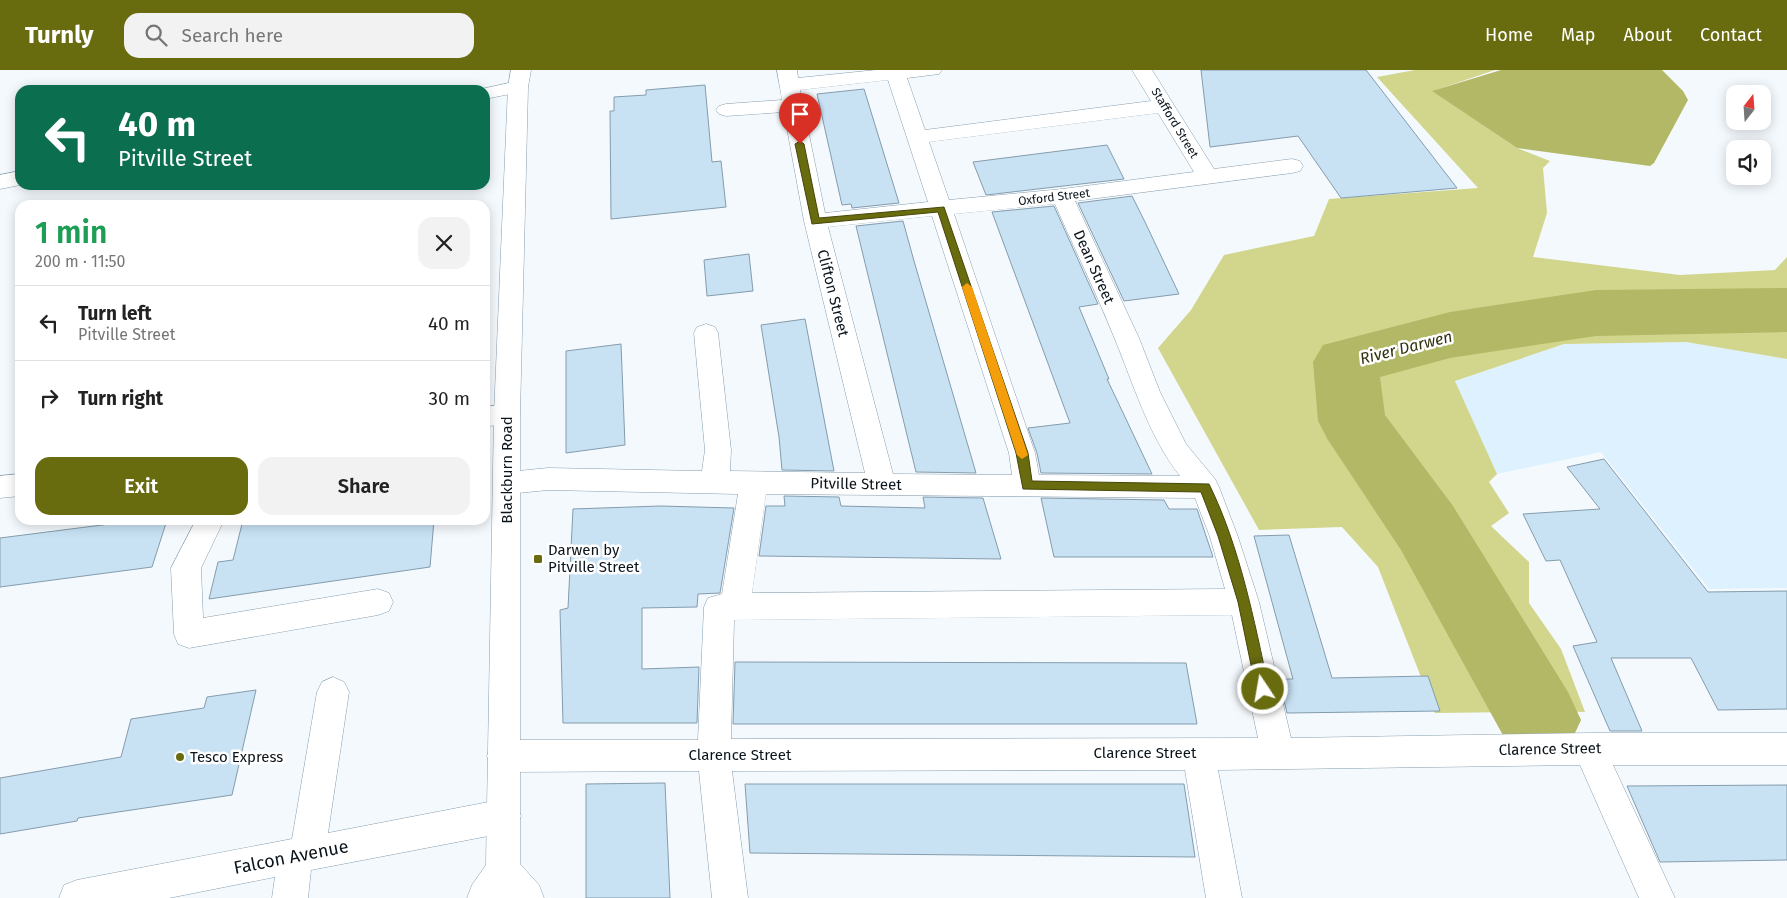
<!DOCTYPE html>
<meta charset="utf-8">
<style>
:root{--surface:#fff;--page:#f2f2f2;--text:#222;--muted:#767676;--line:#e0e0e0;--accent:#696c0e}
body{margin:0;font-family:"Fira Sans",sans-serif;background:var(--page);color:var(--text);height:100vh;display:flex;flex-direction:column;font-size:19px;white-space:nowrap}
*{box-sizing:border-box;margin:0}
p{font-size:16px;color:var(--muted)}
.icon{flex:none;width:28px;height:28px;fill:none;stroke:currentColor;stroke-width:2;stroke-linecap:round;stroke-linejoin:round}
.map{position:relative;flex:1;overflow:hidden}
.details{position:absolute;left:15px;top:130px;width:475px;height:325px;display:flex;flex-direction:column;background:var(--surface);border-radius:15px;box-shadow:0 2px 12px #0003}
.details>*{flex:none}
.top-card{position:absolute;left:15px;top:15px;width:475px;height:105px;border-radius:15px;box-shadow:0 2px 12px #0003;background:#0b6e4f;color:#fff;overflow:hidden}
.needle{width:32px;rotate:17deg}
.tools{position:absolute;left:1726px;top:15px;display:grid;gap:10px}
.tools a{display:grid;place-items:center;width:45px;height:45px;border-radius:10px;background:var(--surface);box-shadow:0 2px 12px #0003;font-size:25px}
.pin{position:absolute;display:grid;place-items:center;width:42px;height:42px;color:#fff;margin:-51px -21px;border-radius:50% 50% 50% 0;rotate:-45deg;box-shadow:0 0 5px #0007}
.pin .icon{rotate:45deg}
.me{position:absolute;width:55px;margin:-28px;rotate:348deg;stroke-linejoin:round;filter:drop-shadow(0 0 4px #0008)}
.turn{display:flex;align-items:center;gap:18px;height:105px;padding:0 20px;font-size:22px}
.turn .icon{width:65px;height:65px;stroke-width:2.5}
.turn b{display:block;font-size:35px;line-height:42px}
.round{display:grid;place-items:center;flex:none;width:52px;height:52px;border-radius:15px;background:var(--page)}
.headline{display:flex;align-items:center;justify-content:space-between;height:85px;padding:0 20px}
h1{font-size:30px;font-weight:600;line-height:38px;color:#1e9e55}
.action{display:flex;gap:10px;margin-top:auto;padding:10px 20px}
.action a{flex:1;height:58px;border-radius:15px;background:var(--accent);color:#fff;font-size:20px;font-weight:600;line-height:58px;text-align:center}
.action a+a{background:var(--page);color:var(--text)}
ul{padding:0;list-style:none}
li{display:flex;align-items:center;gap:15px;height:75px;padding:0 20px;border-top:1px solid var(--line)}
li div{flex:1}
li b{display:block;font-size:19px}
li em{font-style:normal}
header{display:flex;align-items:center;gap:30px;box-sizing:border-box;height:70px;padding:0 25px;background:var(--accent);color:#fff}
header strong{font-size:24px}
nav{display:flex;gap:28px;margin-inline-start:auto;font-size:18px}
.search{width:350px;height:45px;background:var(--page);display:flex;align-items:center;gap:12px;box-sizing:border-box;padding:0 18px;border-radius:15px;color:var(--muted);font-size:19px}
.map>svg:first-child{display:block}
</style>
<header>
<strong>Turnly</strong>
<div class="search"><svg class="icon" aria-label="search" viewBox="0 0 24 24"><circle cx="10" cy="10" r="6"/><path d="M15 15l6 6"/></svg>Search here</div>
<nav><a>Home</a><a>Map</a><a>About</a><a>Contact</a></nav>
</header>
<div class="map">
<svg width="1787" height="828" viewBox="0 0 1787 828">
<rect width="100%" height="100%" fill="#f4f9fd"/>
<path fill="#ddf1ff" d="M1686,272L1787,289V518L1709,519L1601,382L1497,404L1455,311L1564,274Z"/>
<g fill="#d1d68c">
<path d="M1415,0H1495L1433,21L1517,78L1550,91L1543,98L1547,143L1533,187L1680,205L1775,200L1787,187V227L1585,232L1444,255L1338,288L1343,351L1520,642L1435,643L1378,497L1342,457L1259,460L1158,278L1191,240L1224,185L1314,166L1329,129L1478,118L1377,7Z"/>
<path d="M1787,252V289L1686,272L1564,274L1455,311L1497,404L1489,412L1509,443L1491,456L1529,492V533L1561,579L1585,642L1553,641L1467,499L1423,432L1361,351L1358,298L1458,272L1608,253Z"/>
</g>
<path fill="#b3b867" d="M1501,0H1662L1683,21L1688,30L1654,93L1650,96L1517,78L1432,21Z"/>
<g fill="none" stroke-linecap="round" stroke-linejoin="round">
<path fill="#b3b867" fill-rule="evenodd" d="M1787,218V262L1596,266L1450,288L1380,307L1385,345L1453,436L1568,622L1581,650L1568,678L1539,690L1510,678L1401,480L1328,370L1318,351L1313,292L1323,275L1450,242L1596,220Z"/>
</g>
<g fill="#c8e2f4" stroke="#849cad">
<path d="M1201,0H1366L1457,118L1341,128L1298,66L1210,77Z"/>
<path d="M705,15L712,92L721,91L726,137L611,149L610,41H614V27L646,25V20Z"/>
<path d="M864,19L899,133L852,138L851,134L842,135L817,24Z"/>
<path d="M1107,75L1124,109L986,125L973,92Z"/>
<path d="M1132,126L1145,152L1179,224L1124,231L1078,133Z"/>
<path d="M1054,136L1098,234L1079,237L1109,309H1107L1152,404L1041,403L1037,383L1028,358L1070,353L992,142Z"/>
<path d="M903,151L914,191L976,403L916,402L856,156Z"/>
<path d="M749,184L753,221L707,226L704,190Z"/>
<path d="M805,249L813,291L834,401L782,400L779,367L761,255Z"/>
<path d="M621,274L625,375L566,383V281Z"/>
<path d="M1604,389L1708,522L1787,521V639L1718,640L1691,588H1611L1642,661H1610L1573,576L1597,572L1560,490L1546,491L1523,444L1600,439L1567,397Z"/>
<path d="M784,426L839,427L841,436L925,438L923,427L983,428L1001,489L759,486L766,436H785Z"/>
<path d="M1041,428L1164,430L1169,439H1197L1213,487H1054Z"/>
<path d="M660,436L734,438L720,523L698,524L697,537L642,538V599L699,597L697,653H563L560,540L568,538L573,439Z"/>
<path d="M141,450H167L152,497L0,517V468Z"/>
<path d="M243,450H434L430,497L209,529L218,492L233,490Z"/>
<path d="M1289,465L1332,608L1428,606L1440,641L1287,643L1279,609H1293L1254,466Z"/>
<path d="M735,592L1186,593L1197,654H733Z"/>
<path d="M256,620L232,725L78,748L77,751L0,764V708L121,687L131,649L204,638L207,627Z"/>
<path d="M665,713L670,828H586V714Z"/>
<path d="M745,714H1184L1195,787L750,783Z"/>
<path d="M1787,715V790L1660,792L1627,716Z"/>
</g>
<g fill="none" stroke-linecap="round" stroke-linejoin="round">
<defs>
<g id="minor">
<path d="M777,0H797L798,8L876,0H942L939,4L907,8L925,60L1151,31L1132,0H1152L1214,99L1292,89L1300,91L1303,96L1300,101L1292,103L1075,131L1139,268L1160,322L1186,374L1215,409L1219,417L1238,467L1259,532L1291,668L1589,663H1787V695H1613L1675,828H1639L1580,695L1218,700L1242,828H1206L1185,700L732,701L748,828H712L699,701L503,702L491,697L487,686L491,675L503,670H698L704,537L708,528L722,524L738,424L548,420L508,424L498,421L494,413L498,405L508,402L548,398L702,401L705,380L694,263L697,257L706,254L715,257L718,263L731,380L730,401L865,403L804,151L784,42L726,46L719,44L716,40L719,36L726,34L782,30ZM888,10L928,132L825,143L800,20ZM1158,43L1194,102L1062,119L949,130L929,72ZM1055,134C1074,178 1096,222 1114,267C1134,315 1148,365 1180,406L1039,405L1035,383L954,144ZM932,146L1009,383L1012,405L893,404L828,157ZM766,424L1195,428L1210,467L1225,519L752,523ZM1232,545L1258,668L731,669L734,550Z"/>
<path d="M518,11L525,13L528,17L525,21L485,29V20H477Z"/>
<path d="M20,101V115L0,119V105Z"/>
<path d="M507,334L516,337L520,344L516,351L485,357V337Z"/>
<path d="M20,404V426L0,428V406Z"/>
<path d="M196,450H224L201,498L203,548L378,519L389,523L393,532L389,541L378,545L189,578L178,574L174,564L171,498Z"/>
<path d="M333,607L344,612L349,622L328,763L504,729L516,734L521,746L516,758L504,763L311,800L308,828H272L275,807L169,828H59L64,815L77,810L292,769L317,622L322,612Z"/>
</g>
<path id="highway" d="M511,0H531L528,17L520,344V794L539,815L544,828H467L472,815L486,795L494,344L508,17Z"/>
</defs>
<use href="#minor" stroke="#869eaf" stroke-width="1"/>
<use href="#highway" stroke="#869eaf" stroke-width="1"/>
<use href="#minor" fill="#fff" fill-rule="evenodd"/>
<use href="#highway" fill="#fff" fill-rule="evenodd"/>
</g>
<path fill="#696c0e" stroke="#444609" d="M800,71L804,74L819,148L944,137L1028,383L1032,411L1209,414C1240,477 1254,550 1269,619L1267,623L1263,625L1258,623L1256,619L1238,532L1218,466L1201,422L1023,419L1016,383L938,142L812,154L795,74Z"/>
<path fill="#f59e0b" d="M967,213L972,217L1028,385L1022,389L1017,385L962,217Z"/>
<g fill="#696c0e" stroke="#fff" stroke-width="2">
<rect x="533" y="484" width="10" height="10" rx="2.5"/>
<circle cx="180" cy="687" r="5"/>
</g>
<g text-anchor="middle" stroke-width="5" stroke-linejoin="round" paint-order="stroke">
<g font-size="12" fill="#0b141b" stroke="#fff">
<text transform="translate(1175 53) rotate(59)" y="4">Stafford Street</text>
<text transform="translate(1054 127) rotate(-7)" y="4">Oxford Street</text>
</g>
<g font-size="15" fill="#0b141b" stroke="#fff">
<text transform="translate(1094 197) rotate(66)" y="5">Dean Street</text>
<text transform="translate(833 223) rotate(76)" y="5">Clifton Street</text>
<text transform="translate(507 400) rotate(-90)" y="5">Blackburn Road</text>
<text transform="translate(856 414) rotate(1)" y="5">Pitville Street</text>
<text transform="translate(1550 679) rotate(-1)" y="5">Clarence Street</text>
<text x="1145" y="688">Clarence Street</text>
<text x="740" y="690">Clarence Street</text>
</g>
<g font-size="15" fill="#0b141b" stroke="#fff" text-anchor="start">
<text x="548" y="485">Darwen by<tspan x="548" dy="17">Pitville Street</tspan></text>
<text x="190" y="692">Tesco Express</text>
</g>
<g font-size="16" font-style="italic" fill="#31320f" stroke="#fff">
<text transform="translate(1406 277) rotate(-14)" y="6">River Darwen</text>
</g>
<g font-size="18" fill="#0b141b" stroke="#fff">
<text transform="translate(291 787) rotate(-11)" y="6">Falcon Avenue</text>
</g>
</g>
</svg>
<div class="tools">
<a><svg class="needle" viewBox="-14 -14 28 28"><path d="M0-13l5 13h-10z" fill="#e53935"/><path d="M0 13l5-13h-10z" fill="#767676"/></svg></a>
<a><svg class="icon" aria-label="sound" viewBox="0 0 24 24"><path d="M4 9h4l5-4v14l-5-4H4zM17 9q2 3 0 6"/></svg></a>
</div>
<div class="pin" style="left:800px;top:74px;background:#d93025"><svg class="icon" aria-label="arrive" viewBox="0 0 24 24"><path d="M6 21V4h12l-3 4 3 4H6"/></svg></div>
<svg class="me" style="left:1263px;top:619px" viewBox="-20 -20 40 40"><circle r="17" fill="#696c0e" stroke="#fff" stroke-width="3"/><path d="M0-11L8 9 0 5-8 9z" fill="#fff"/></svg>
<div class="top-card">
<div class="turn"><svg class="icon" aria-label="left" viewBox="0 0 24 24"><path d="M17 20v-9H6M10 6l-5 5 5 5"/></svg><div><b>40 m</b>Pitville Street</div></div>
</div>
<section class="details">
<div class="headline"><div><h1>1 min</h1><p>200 m · 11:50</p></div><a class="round"><svg class="icon" aria-label="close" viewBox="0 0 24 24"><path d="M6 6l12 12M18 6L6 18"/></svg></a></div>
<ul>
<li><svg class="icon" aria-label="left" viewBox="0 0 24 24"><path d="M17 20v-9H6M10 6l-5 5 5 5"/></svg><div><b>Turn left</b><p>Pitville Street</p></div><em>40 m</em></li>
<li><svg class="icon" aria-label="right" viewBox="0 0 24 24"><path d="M7 20v-9h11M14 6l5 5-5 5"/></svg><div><b>Turn right</b></div><em>30 m</em></li>
</ul>
<div class="action"><a>Exit</a><a>Share</a></div>
</section>
</div>
